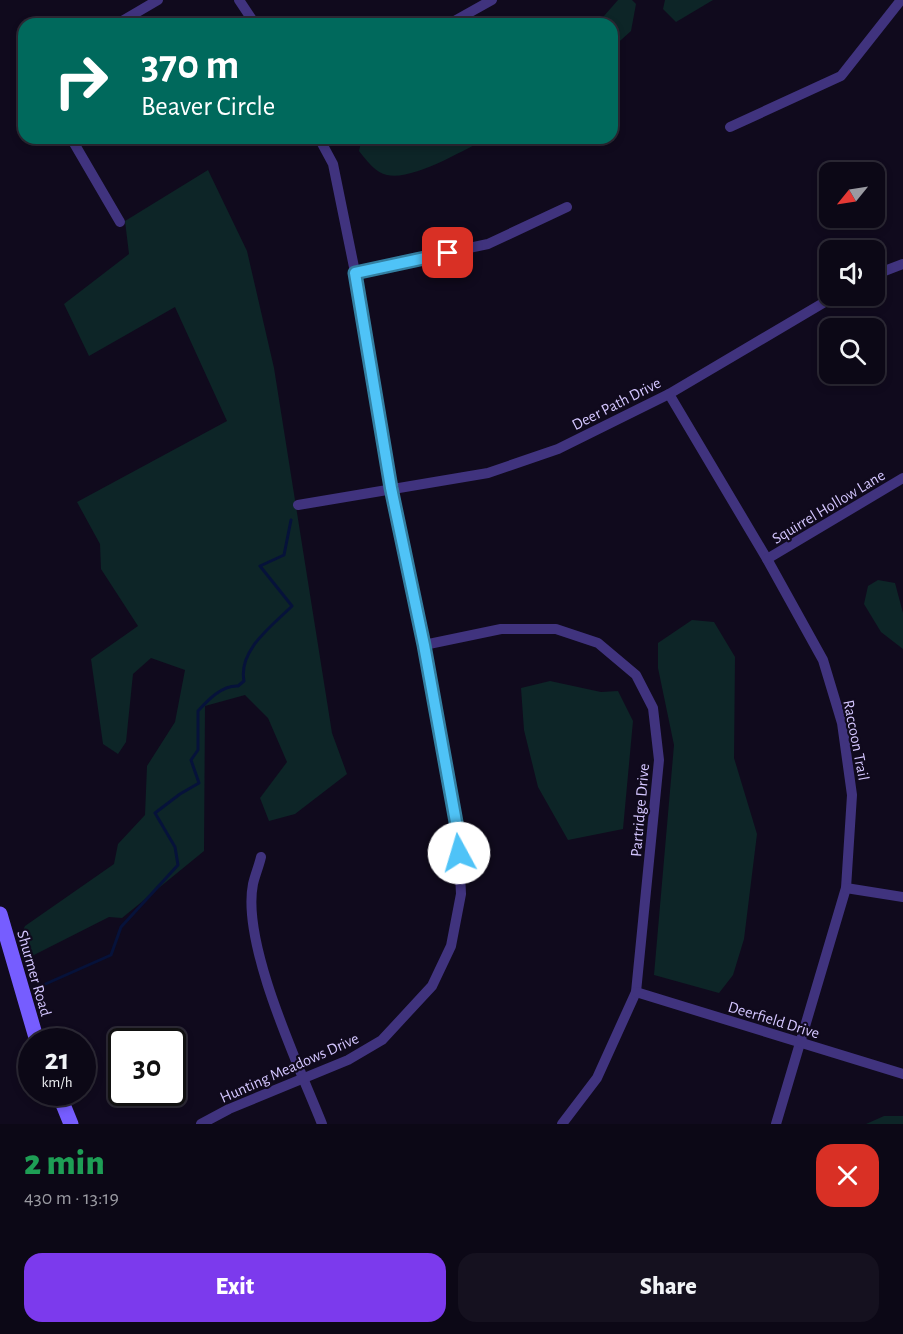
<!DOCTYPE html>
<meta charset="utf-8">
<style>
:root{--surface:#0c0816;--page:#15111f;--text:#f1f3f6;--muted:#9a9aa1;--line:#2c2935;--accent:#7c3aed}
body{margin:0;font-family:"Alegreya Sans",sans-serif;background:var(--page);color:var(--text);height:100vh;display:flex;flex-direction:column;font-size:22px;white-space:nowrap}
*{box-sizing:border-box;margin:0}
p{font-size:20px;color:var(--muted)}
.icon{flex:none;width:33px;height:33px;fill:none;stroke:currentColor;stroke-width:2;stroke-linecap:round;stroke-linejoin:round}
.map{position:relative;height:1124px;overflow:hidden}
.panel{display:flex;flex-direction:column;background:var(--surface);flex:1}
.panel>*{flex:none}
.banner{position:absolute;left:18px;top:18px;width:600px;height:126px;border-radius:18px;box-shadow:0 3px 9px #0003,0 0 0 2px var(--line);background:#00695c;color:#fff;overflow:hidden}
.needle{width:39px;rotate:240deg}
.buttons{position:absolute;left:819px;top:162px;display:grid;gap:12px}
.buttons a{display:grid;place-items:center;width:66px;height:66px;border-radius:12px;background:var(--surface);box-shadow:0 3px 9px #0003,0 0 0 2px var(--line);font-size:30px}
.speed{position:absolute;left:18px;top:1028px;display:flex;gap:12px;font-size:30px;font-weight:700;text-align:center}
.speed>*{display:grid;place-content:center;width:78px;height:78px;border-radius:50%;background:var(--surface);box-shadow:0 3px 9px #0003,0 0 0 2px var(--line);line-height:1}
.speed small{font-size:15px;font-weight:400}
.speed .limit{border:3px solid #111;border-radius:9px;background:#fff;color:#111}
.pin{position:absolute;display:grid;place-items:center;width:51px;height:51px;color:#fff;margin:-26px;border-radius:12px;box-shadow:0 3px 9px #0006}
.me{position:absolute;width:66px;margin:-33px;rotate:354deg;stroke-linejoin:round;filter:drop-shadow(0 0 4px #0008)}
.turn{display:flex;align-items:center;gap:21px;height:126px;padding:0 24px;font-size:27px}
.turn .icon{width:78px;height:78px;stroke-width:2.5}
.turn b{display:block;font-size:42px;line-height:51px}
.round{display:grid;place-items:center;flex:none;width:63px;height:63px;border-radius:18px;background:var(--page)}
.overview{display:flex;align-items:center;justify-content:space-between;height:102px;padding:0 24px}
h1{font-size:36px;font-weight:800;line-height:45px;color:#1e9e55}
.button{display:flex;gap:12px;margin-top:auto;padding:12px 24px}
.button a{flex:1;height:69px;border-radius:18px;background:var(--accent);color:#fff;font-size:24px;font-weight:800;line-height:69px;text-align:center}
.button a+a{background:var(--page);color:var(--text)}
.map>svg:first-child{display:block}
</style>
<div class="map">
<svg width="903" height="1124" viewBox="0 0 903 1124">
<rect width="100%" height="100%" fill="#100a1d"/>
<g fill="#0d2527">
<path d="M618,0H632L636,4L631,31L612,48V24H597Z"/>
<path d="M665,0H713L676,22L663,9Z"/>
<path d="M362,138H488C465,149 413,181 387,175C376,173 366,160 359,151Z"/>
<path d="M208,170L247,251L274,368L332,733L347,774L295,814L269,821L260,798L287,762L268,718L245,695L205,706L204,851L122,918L109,917L32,956L20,937L25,926L114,864L118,844L145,815L147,766L175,722L185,670L151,658L133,674L126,742L118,754L103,744L91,659L138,626L101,569L100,544L77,502L227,421L175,307L89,356L64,304L129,254L125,221Z"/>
<path d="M878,580L895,583L903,613V649L881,632L864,604L868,586Z"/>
<path d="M692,620L714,622L735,657L734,758L757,834L744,939L733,975L719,993L654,975L674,745L658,668V643Z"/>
<path d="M550,681L601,692L618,691L633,721L623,829L568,840L538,787L524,730L521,688Z"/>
<path d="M884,1116H903V1124H866Z"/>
</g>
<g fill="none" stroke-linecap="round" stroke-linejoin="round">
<path stroke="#06123a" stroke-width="3" d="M41,986L111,955L121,927L178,865L175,847L155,813L180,794L199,783L191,760L198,750V711C208,700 222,685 238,686L244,681C238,650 272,626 292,606L260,566L284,555L291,520"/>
<g stroke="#40337e" stroke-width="10">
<path d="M239,0L255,24"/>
<path d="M117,24L158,0"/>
<path d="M449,24L492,0"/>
<path d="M730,127L841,76L901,0"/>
<path d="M71,138L120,222"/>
<path d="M355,272L488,244L567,207"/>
<path d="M874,275L903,264"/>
<path d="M669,394L767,559L823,660L842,723L852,795L846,888L776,1124"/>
<path d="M298,505L488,473L558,449L669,394L835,296"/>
<path d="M767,559L903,478"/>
<path d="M424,645L501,629H556L598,643L636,675L653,708L659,760L636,992L597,1078L562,1124"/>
<path d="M261,857C259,866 255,875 253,884C241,944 299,1066 322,1124"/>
<path d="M846,888L903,897"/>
<path d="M636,992L903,1074"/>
<path d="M201,1124L229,1109L348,1060L382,1040L432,986L451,946L461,894L458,833L424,645L391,488L355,272L333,164L319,138"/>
</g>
<g stroke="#765dff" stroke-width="15">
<path d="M0,914L37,1041"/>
<path d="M58,1092L71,1124"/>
</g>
</g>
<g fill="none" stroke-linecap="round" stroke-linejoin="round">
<defs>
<path id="route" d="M448,253L355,273L391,488L424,645L458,833L459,853"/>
</defs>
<use href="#route" stroke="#337fa1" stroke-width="15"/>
<use href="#route" stroke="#4fc3f7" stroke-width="10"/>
</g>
<g text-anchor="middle" stroke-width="4.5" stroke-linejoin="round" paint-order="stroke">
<g font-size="16" fill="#d4c6ff" stroke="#100a1d">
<text transform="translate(616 403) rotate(-27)" y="6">Deer Path Drive</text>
<text transform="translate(828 506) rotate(-31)" y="6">Squirrel Hollow Lane</text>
<text transform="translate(857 740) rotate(79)" y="6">Raccoon Trail</text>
<text transform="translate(639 810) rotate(-85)" y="6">Partridge Drive</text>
<text transform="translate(35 973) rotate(74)" y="6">Shurmer Road</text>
<text transform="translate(774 1019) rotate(17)" y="6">Deerfield Drive</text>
<text transform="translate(289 1067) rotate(-24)" y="6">Hunting Meadows Drive</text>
</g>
</g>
</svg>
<div class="buttons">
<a><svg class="needle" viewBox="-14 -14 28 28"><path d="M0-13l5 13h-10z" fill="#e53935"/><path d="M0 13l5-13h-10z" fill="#9a9aa1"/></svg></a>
<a><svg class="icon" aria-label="sound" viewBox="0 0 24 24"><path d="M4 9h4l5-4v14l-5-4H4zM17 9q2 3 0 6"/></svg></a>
<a><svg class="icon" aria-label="search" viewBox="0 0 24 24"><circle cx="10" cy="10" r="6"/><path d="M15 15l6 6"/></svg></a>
</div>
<div class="speed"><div>21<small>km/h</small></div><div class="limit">30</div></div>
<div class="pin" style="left:448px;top:253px;background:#d93025"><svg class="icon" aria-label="arrive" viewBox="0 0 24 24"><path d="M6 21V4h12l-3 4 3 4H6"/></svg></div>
<svg class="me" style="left:459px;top:853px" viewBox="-20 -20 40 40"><circle r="19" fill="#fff"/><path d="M0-13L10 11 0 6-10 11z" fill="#4fc3f7"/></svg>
<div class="banner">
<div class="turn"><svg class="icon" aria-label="right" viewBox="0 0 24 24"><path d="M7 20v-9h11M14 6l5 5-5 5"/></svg><div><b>370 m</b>Beaver Circle</div></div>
</div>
</div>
<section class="panel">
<div class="overview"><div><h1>2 min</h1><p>430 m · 13:19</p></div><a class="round" style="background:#d93025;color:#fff"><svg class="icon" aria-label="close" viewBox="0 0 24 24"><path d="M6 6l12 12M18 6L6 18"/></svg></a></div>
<div class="button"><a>Exit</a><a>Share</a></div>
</section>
